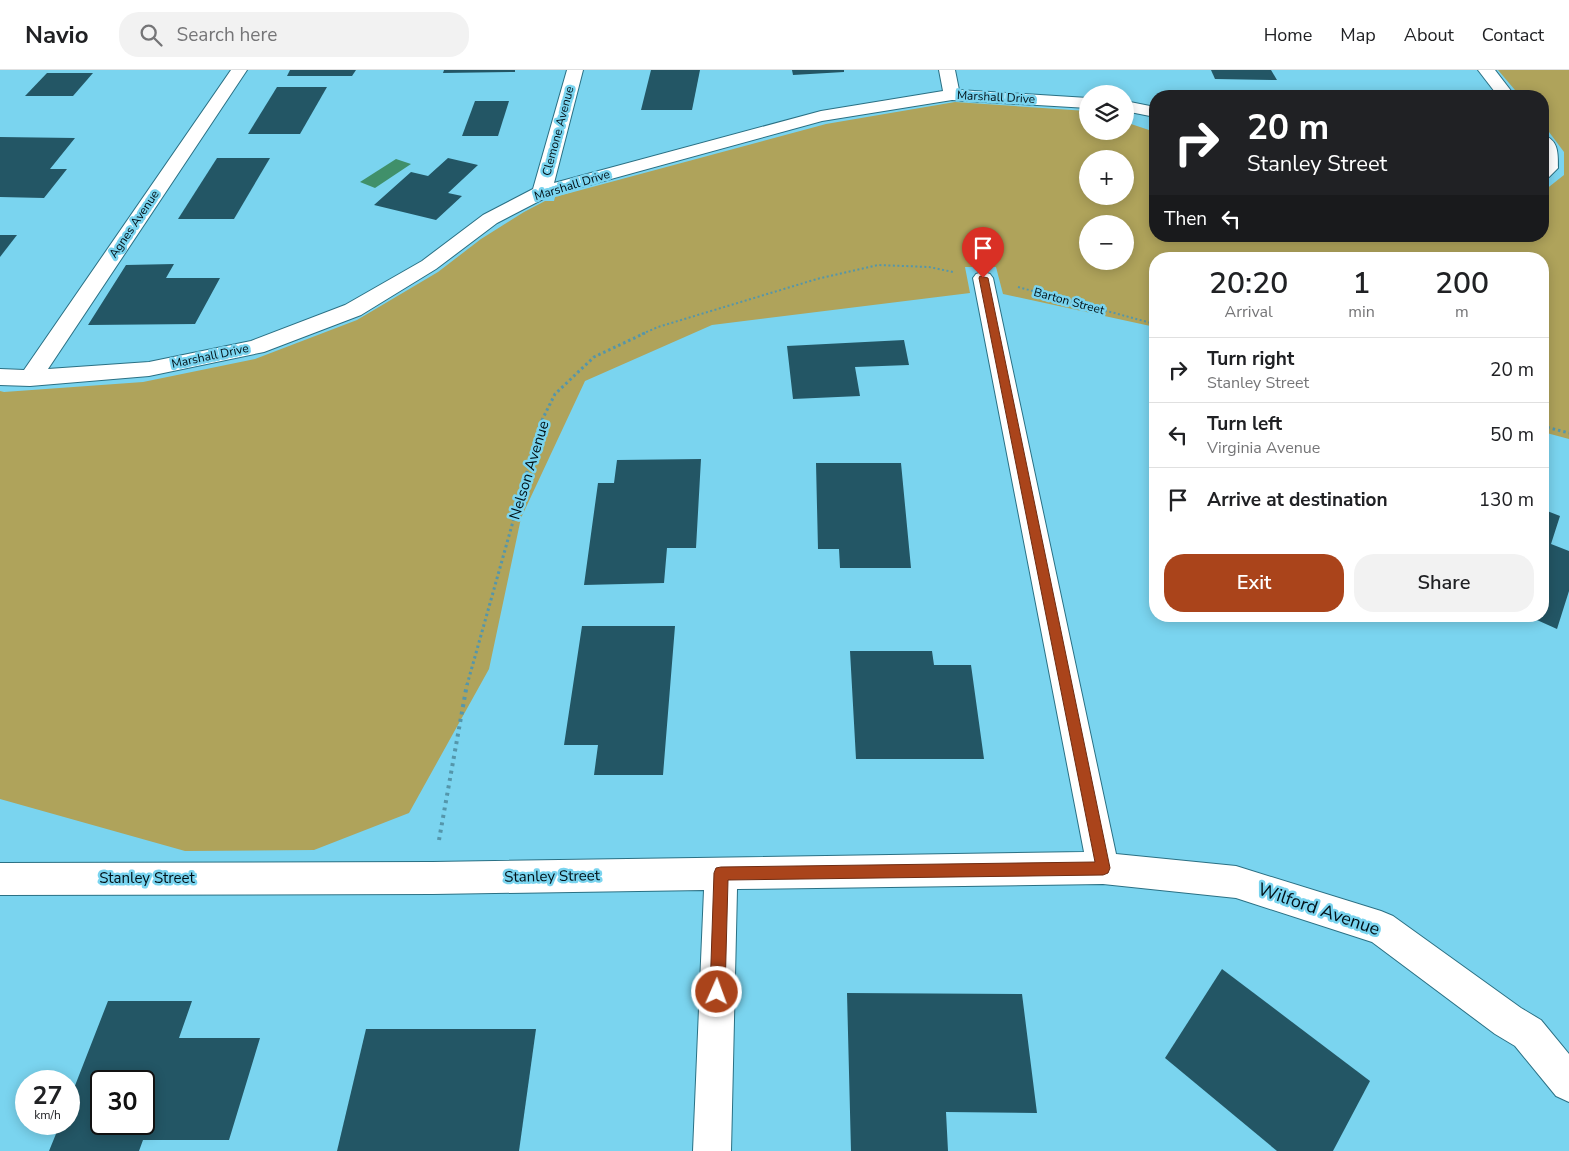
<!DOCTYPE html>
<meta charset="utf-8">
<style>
:root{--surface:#fff;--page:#f2f2f2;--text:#202124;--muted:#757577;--line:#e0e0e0;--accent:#aa441b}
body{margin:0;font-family:"Nunito Sans",sans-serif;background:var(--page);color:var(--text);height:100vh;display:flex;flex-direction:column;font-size:19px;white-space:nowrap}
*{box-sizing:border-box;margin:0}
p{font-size:16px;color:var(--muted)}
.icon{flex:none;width:28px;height:28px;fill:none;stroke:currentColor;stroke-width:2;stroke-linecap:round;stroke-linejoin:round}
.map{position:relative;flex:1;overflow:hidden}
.details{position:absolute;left:1149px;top:182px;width:400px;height:370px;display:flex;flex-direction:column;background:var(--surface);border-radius:20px;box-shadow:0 2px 12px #0003}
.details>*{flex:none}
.top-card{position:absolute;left:1149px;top:20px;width:400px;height:152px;border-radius:20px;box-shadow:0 2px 12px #0003;background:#202124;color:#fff;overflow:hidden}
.fabs{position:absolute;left:1079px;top:15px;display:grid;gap:10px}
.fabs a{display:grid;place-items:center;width:55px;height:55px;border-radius:50%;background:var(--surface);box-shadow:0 2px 12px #0003;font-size:25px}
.speed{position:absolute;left:15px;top:1000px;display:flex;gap:10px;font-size:25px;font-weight:700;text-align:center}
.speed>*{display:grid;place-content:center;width:65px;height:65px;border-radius:50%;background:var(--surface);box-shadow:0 2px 12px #0003;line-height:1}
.speed small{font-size:12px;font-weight:400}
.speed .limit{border:2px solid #111;border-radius:8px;background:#fff;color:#111}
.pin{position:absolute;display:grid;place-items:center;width:42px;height:42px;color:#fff;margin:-51px -21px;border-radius:50% 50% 50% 0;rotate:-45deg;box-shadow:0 0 5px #0007}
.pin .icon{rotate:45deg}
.me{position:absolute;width:55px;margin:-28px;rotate:2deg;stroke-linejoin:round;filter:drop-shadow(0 0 4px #0008)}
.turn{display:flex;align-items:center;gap:18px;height:105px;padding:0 15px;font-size:22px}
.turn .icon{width:65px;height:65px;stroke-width:2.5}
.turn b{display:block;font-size:35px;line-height:42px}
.then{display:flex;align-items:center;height:48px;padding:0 15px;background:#0003;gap:10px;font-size:19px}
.eta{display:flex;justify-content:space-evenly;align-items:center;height:85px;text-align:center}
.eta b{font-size:30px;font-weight:600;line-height:35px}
.button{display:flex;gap:10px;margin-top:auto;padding:10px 15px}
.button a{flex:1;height:58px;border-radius:20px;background:var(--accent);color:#fff;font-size:20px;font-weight:600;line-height:58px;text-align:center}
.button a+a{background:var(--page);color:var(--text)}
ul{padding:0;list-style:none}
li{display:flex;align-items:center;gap:15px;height:65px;padding:0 15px;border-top:1px solid var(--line)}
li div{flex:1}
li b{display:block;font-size:19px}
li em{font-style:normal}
header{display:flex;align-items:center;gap:30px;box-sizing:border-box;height:70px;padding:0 25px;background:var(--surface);border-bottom:1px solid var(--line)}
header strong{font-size:24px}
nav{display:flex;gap:28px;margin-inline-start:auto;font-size:18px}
.search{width:350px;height:45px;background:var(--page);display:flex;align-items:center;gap:12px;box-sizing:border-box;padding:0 18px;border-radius:20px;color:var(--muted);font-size:19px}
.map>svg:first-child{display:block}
</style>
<header>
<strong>Navio</strong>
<div class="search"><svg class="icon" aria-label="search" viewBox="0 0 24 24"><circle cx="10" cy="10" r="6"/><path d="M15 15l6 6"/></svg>Search here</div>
<nav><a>Home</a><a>Map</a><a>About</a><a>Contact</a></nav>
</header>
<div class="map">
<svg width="1569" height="1081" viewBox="0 0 1569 1081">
<rect width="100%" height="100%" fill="#7ad4ef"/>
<path fill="#afa35b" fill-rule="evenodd" d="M1498,0H1569V369L1543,362L1542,189H1155V257L1003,224L996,197H965L970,223L712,255L585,311L521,448L489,599L409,743L314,780L185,781L0,729V321L4,322L143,312L255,289L357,250L438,202L481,169L524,142L545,131H554L555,127L826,54L955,32L1087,41L1088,61H1125V52L1155,62V166H1542L1543,124L1548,122L1545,120L1564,105V82L1543,54L1542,26H1520ZM1088,89H1125V126H1088ZM1088,154H1125V191H1088Z"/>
<path fill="#40906a" d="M396,89L411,94L375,118L360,112Z"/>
<g fill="#235665" fill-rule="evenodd">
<path d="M290,0H356L352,6H287Z"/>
<path d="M444,0H515V2L443,3Z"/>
<path d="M651,0H700L692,40H641Z"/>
<path d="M792,0H844V2L793,5Z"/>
<path d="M1211,0H1271L1277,10L1215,9Z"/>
<path d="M47,3H93L73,26H25Z"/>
<path d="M277,17H327L300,64H248Z"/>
<path d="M475,31H509L498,66H462Z"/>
<path d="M0,67L75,68L50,99H67L44,128L0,127Z"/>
<path d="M217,88H270L234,149H178Z"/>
<path d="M448,88L478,95L448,123L462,126L436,150L374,135L411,102L428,106Z"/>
<path d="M0,165H17L0,187Z"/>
<path d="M174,194L166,208H220L195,254L88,255L126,195Z"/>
<path d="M904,270L909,295L855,297L860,326L793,329L787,276Z"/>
<path d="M701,389L696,478H667L664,513L584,515L598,413H614L617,390Z"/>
<path d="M816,393H901L911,498H840L839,479H818Z"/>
<path d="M1542,439L1560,446L1551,474L1569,481V521L1557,559L1528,546H1542Z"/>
<path d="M582,556H675L663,705H594L598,675H564Z"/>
<path d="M850,581H932L934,595H971L984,689H856Z"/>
<path d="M1222,899L1370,1011L1333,1081H1277L1165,988Z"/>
<path d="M847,923L1022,924L1037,1043L946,1042L948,1081H851Z"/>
<path d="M108,931H192L179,968H260L229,1070H143L139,1081H49L60,1054H69V1031ZM101,1011H144V1054H101Z"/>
<path d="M366,959H536L519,1081H337Z"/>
</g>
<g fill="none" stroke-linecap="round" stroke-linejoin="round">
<defs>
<g id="minor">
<path d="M231,0H247L48,299L149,292L251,271L345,235L422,191L483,145L533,119L567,0H583L554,113L821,41L943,21L939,0H955L959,20L1088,28V38L952,30L822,51L549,126L497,153L436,199L361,245L264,282L149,306L30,316L0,315V299L24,300Z"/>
<path d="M1478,0H1495L1515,26H1498Z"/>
<path d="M1125,31L1155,37V47L1125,41Z"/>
<path d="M1542,65C1559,69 1558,84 1558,98L1549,107L1542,108Z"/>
<path d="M983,202L990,204L993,208L1116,784L1236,796L1381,841L1393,846L1521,938L1541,950L1569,984V1032L1556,1026L1515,976L1495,964L1372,872L1236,828L1103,814L737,819L731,1081H693L704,820L433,824L0,825V793L433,792L1084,782L973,208L976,204Z"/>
</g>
</defs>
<use href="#minor" stroke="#2a7084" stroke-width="2"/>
<g stroke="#5496ab" stroke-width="2" stroke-dasharray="2 2.5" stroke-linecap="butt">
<path d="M1018,217L1155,254"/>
<path d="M642,264L658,257L817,209L878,195L929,197L953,202"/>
</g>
<g stroke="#5496ab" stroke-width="3" stroke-dasharray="2.5 3" stroke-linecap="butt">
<path d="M1542,356L1569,363"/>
<path d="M467,615L541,352L555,324L594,287L645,263"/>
</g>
<path stroke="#5496ab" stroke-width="4" stroke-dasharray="3 4.5" stroke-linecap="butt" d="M439,770L467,614"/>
<use href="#minor" fill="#fff" fill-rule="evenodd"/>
</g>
<path fill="#aa441b" stroke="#6e2c12" d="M980,206L988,208L1110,798L1108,803L1103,805L728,810L725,922L723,927L717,929L712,927L710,922L714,803L716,798L721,797L1095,792L979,208Z"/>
<g text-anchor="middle" stroke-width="5" stroke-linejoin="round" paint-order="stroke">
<g font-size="12" fill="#011016" stroke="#7ad4ef">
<text transform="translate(996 27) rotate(3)" y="4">Marshall Drive</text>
<text transform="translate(558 61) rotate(-75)" y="4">Clemone Avenue</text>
<text transform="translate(572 115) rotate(-17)" y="4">Marshall Drive</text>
<text transform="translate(134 154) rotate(-56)" y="4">Agnes Avenue</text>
<text transform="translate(1069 231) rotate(15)" y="4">Barton Street</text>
<text transform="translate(210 286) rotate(-12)" y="4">Marshall Drive</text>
</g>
<g font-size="15" fill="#011016" stroke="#7ad4ef">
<text transform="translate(529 400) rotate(-73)" y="5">Nelson Avenue</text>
<text transform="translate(552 806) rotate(-1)" y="5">Stanley Street</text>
<text x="147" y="813">Stanley Street</text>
</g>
<g font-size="18" fill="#011016" stroke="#7ad4ef">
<text transform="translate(1319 839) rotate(19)" y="6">Wilford Avenue</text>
</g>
</g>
</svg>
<div class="fabs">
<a><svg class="icon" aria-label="layers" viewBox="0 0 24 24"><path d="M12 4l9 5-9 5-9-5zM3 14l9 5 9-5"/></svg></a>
<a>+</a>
<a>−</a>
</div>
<div class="speed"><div>27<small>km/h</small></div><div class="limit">30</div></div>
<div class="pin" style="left:983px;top:208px;background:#d93025"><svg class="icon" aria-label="arrive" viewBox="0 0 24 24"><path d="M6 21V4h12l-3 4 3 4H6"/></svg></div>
<svg class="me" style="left:717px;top:922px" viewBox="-20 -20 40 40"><circle r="17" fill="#aa441b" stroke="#fff" stroke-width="3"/><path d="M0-11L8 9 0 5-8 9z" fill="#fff"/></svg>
<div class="top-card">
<div class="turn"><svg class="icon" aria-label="right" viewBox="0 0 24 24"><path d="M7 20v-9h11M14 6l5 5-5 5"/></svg><div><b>20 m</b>Stanley Street</div></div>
<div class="then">Then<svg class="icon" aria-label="left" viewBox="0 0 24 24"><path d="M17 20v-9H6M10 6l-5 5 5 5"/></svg></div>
</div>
<section class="details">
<div class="eta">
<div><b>20:20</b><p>Arrival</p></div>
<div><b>1</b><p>min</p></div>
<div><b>200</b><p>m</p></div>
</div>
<ul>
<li><svg class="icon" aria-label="right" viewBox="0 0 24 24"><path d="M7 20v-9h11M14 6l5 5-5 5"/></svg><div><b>Turn right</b><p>Stanley Street</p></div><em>20 m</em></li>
<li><svg class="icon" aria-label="left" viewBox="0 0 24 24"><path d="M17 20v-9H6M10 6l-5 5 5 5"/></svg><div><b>Turn left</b><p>Virginia Avenue</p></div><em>50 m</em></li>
<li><svg class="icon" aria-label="arrive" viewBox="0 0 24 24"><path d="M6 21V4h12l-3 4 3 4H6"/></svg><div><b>Arrive at destination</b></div><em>130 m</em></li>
</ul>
<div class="button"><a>Exit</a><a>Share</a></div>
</section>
</div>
